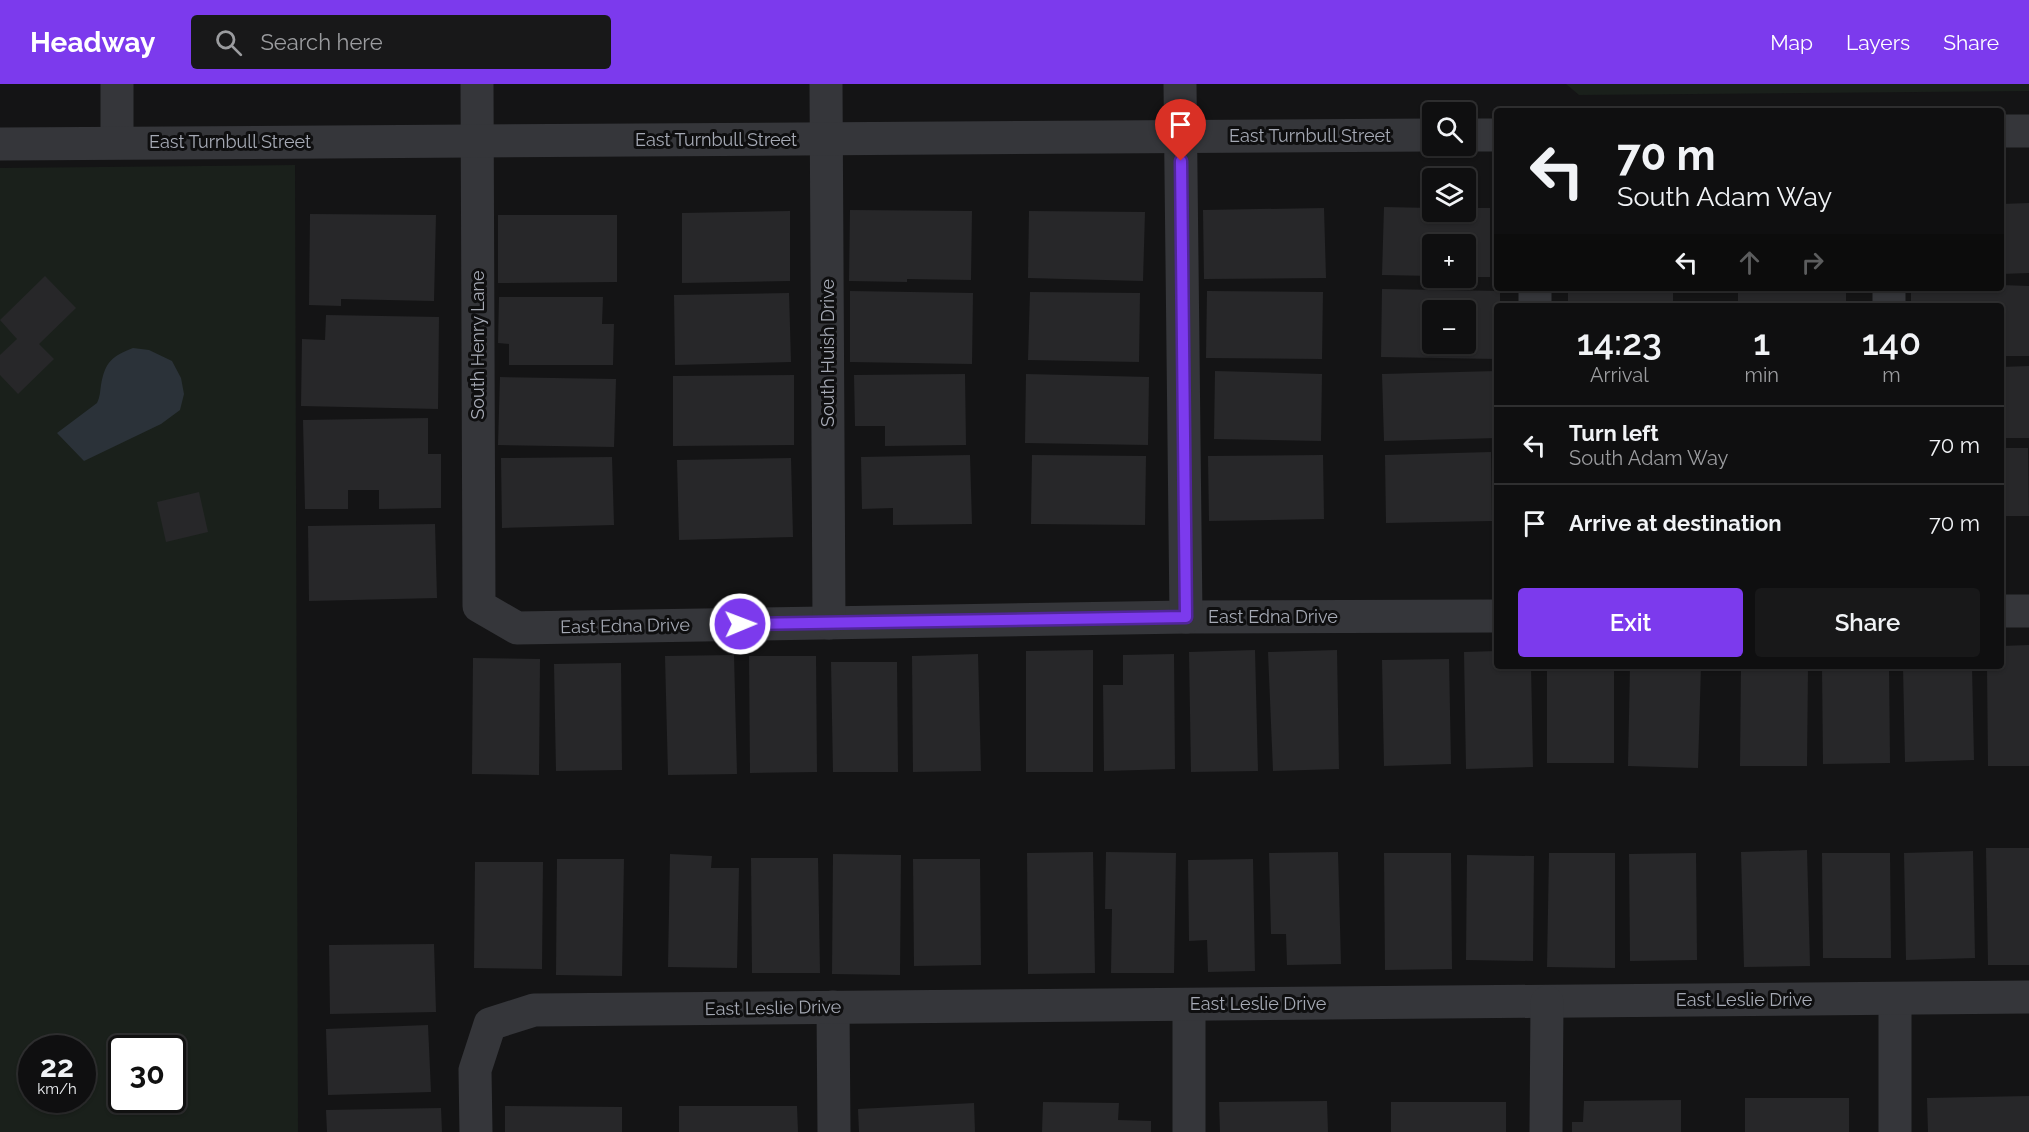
<!DOCTYPE html>
<meta charset="utf-8">
<style>
:root{--surface:#0f0f10;--page:#181819;--text:#f1f3f6;--muted:#9b9c9f;--line:#2f2f30;--accent:#7c3aed}
body{margin:0;font-family:Raleway,sans-serif;background:var(--page);color:var(--text);height:100vh;display:flex;flex-direction:column;font-size:22px;white-space:nowrap}
*{box-sizing:border-box;margin:0}
p{font-size:20px;color:var(--muted)}
.icon{flex:none;width:33px;height:33px;fill:none;stroke:currentColor;stroke-width:2;stroke-linecap:round;stroke-linejoin:round}
.map{position:relative;flex:1;overflow:hidden}
.side{position:absolute;left:1494px;top:219px;width:510px;height:366px;display:flex;flex-direction:column;background:var(--surface);border-radius:6px;box-shadow:0 2px 4px #0004,0 0 0 2px var(--line)}
.side>*{flex:none}
.guide{position:absolute;left:1494px;top:24px;width:510px;height:183px;border-radius:6px;box-shadow:0 2px 4px #0004,0 0 0 2px var(--line);background:#0f0f10;color:var(--text);overflow:hidden}
.buttons{position:absolute;left:1422px;top:18px;display:grid;gap:12px}
.buttons a{display:grid;place-items:center;width:54px;height:54px;border-radius:6px;background:var(--surface);box-shadow:0 2px 4px #0004,0 0 0 2px var(--line);font-size:30px}
.speed{position:absolute;left:18px;top:951px;display:flex;gap:12px;font-size:30px;font-weight:700;text-align:center}
.speed>*{display:grid;place-content:center;width:78px;height:78px;border-radius:50%;background:var(--surface);box-shadow:0 2px 4px #0004,0 0 0 2px var(--line);line-height:1}
.speed small{font-size:15px;font-weight:400}
.speed .limit{border:3px solid #111;border-radius:9px;background:#fff;color:#111}
.pin{position:absolute;display:grid;place-items:center;width:51px;height:51px;color:#fff;margin:-62px -26px;border-radius:50% 50% 50% 0;rotate:-45deg;box-shadow:0 0 6px #0007}
.pin .icon{rotate:45deg}
.me{position:absolute;width:66px;margin:-33px;rotate:89deg;stroke-linejoin:round;filter:drop-shadow(0 0 4px #0008)}
.turn{display:flex;align-items:center;gap:21px;height:126px;padding:0 24px;font-size:27px}
.turn .icon{width:78px;height:78px;stroke-width:2.5}
.turn b{display:block;font-size:42px;line-height:51px}
.lanes{display:flex;align-items:center;height:57px;padding:0 24px;background:#0003;justify-content:center;gap:30px;direction:ltr}
.lanes .off{opacity:.35}
.eta{display:flex;justify-content:space-evenly;align-items:center;height:102px;text-align:center}
.eta b{font-size:36px;font-weight:600;line-height:42px}
.button{display:flex;gap:12px;margin-top:auto;padding:12px 24px}
.button a{flex:1;height:69px;border-radius:6px;background:var(--accent);color:#fff;font-size:24px;font-weight:600;line-height:69px;text-align:center}
.button a+a{background:var(--page);color:var(--text)}
ul{padding:0;list-style:none}
li{display:flex;align-items:center;gap:18px;height:78px;padding:0 24px;border-top:2px solid var(--line)}
li div{flex:1}
li b{display:block;font-size:22px}
li em{font-style:normal}
header{display:flex;align-items:center;gap:36px;box-sizing:border-box;height:84px;padding:0 30px;background:var(--accent);color:#fff}
header strong{font-size:28px}
nav{display:flex;gap:33px;margin-inline-start:auto;font-size:21px}
.search{width:420px;height:54px;background:var(--page);display:flex;align-items:center;gap:15px;box-sizing:border-box;padding:0 21px;border-radius:6px;color:var(--muted);font-size:22px}
.map>svg:first-child{display:block}
</style>
<header>
<strong>Headway</strong>
<div class="search"><svg class="icon" aria-label="search" viewBox="0 0 24 24"><circle cx="10" cy="10" r="6"/><path d="M15 15l6 6"/></svg>Search here</div>
<nav><a>Map</a><a>Layers</a><a>Share</a></nav>
</header>
<div class="map">
<svg width="2029" height="1048" viewBox="0 0 2029 1048">
<rect width="100%" height="100%" fill="#141415"/>
<g fill="#1a201b" fill-rule="evenodd">
<path d="M1566,0H2029V7L1579,11Z"/>
<path d="M295,81L298,1048H0V84ZM32,964H82V1016H32ZM122,964H172V1016H122Z"/>
</g>
<path fill="#2b3239" d="M133,264L149,266L172,277L181,294L184,310L180,326L161,340L84,377L57,349L97,319C100,313 100,308 101,301C105,278 112,272 133,264Z"/>
<g fill="#272729" fill-rule="evenodd">
<path d="M2029,119V189L2001,190V120Z"/>
<path d="M1384,123L1432,124V128H1466V124H1490V193H1466V160H1432V192L1382,191Z"/>
<path d="M1324,124L1326,194L1204,195L1203,126Z"/>
<path d="M850,126L972,127L971,196L907,195V198L849,197Z"/>
<path d="M790,127V197L682,199V129Z"/>
<path d="M1029,127L1145,128L1143,197L1028,194Z"/>
<path d="M310,130L436,131L434,217L341,215V222L309,221Z"/>
<path d="M498,131H617V198L498,199Z"/>
<path d="M45,192L76,224L39,260L54,275L18,310L0,291V271L17,255L0,236Z"/>
<path d="M2001,201L2029,202V272H2001V222H1911V204H2001Z"/>
<path d="M1673,204V222H1568V205Z"/>
<rect x="1738" y="204" width="108" height="18"/>
<path d="M1382,205L1500,207V222H1497V275L1381,273ZM1432,226H1466V260H1432Z"/>
<path d="M850,207L973,209L972,280L850,278Z"/>
<path d="M1207,207L1323,208L1322,275L1206,274Z"/>
<path d="M1030,208L1140,209L1139,278L1028,276Z"/>
<path d="M789,209L791,278L675,281L674,211Z"/>
<path d="M499,213H603L602,240H614L613,281H509V260L498,259Z"/>
<path d="M326,231L439,233L438,325L301,322L302,255L325,256Z"/>
<path d="M2029,282V354H2001V283Z"/>
<path d="M1215,287L1322,290L1321,357L1214,355Z"/>
<path d="M1497,287V354L1384,357L1382,290Z"/>
<path d="M965,290L966,361L885,362V342H855L854,291Z"/>
<path d="M1026,290L1149,293L1148,361L1025,359Z"/>
<path d="M794,291V361L673,362V292Z"/>
<path d="M500,293L616,295L614,363L498,361Z"/>
<path d="M428,334V370H441V424L379,425V406H348V425H305L303,336Z"/>
<path d="M2001,364H2028L2029,432H2001Z"/>
<path d="M1491,368L1492,437L1386,439L1385,371Z"/>
<path d="M970,371L972,440L893,441V424L862,425L861,373Z"/>
<path d="M1032,371L1146,372L1145,441L1031,440Z"/>
<path d="M1323,371L1324,435L1209,437L1208,372Z"/>
<path d="M612,373L614,441L502,444L501,374Z"/>
<path d="M791,374L793,453L679,456L677,376Z"/>
<path d="M199,408L208,448L166,458L157,418Z"/>
<path d="M435,440L437,514L309,517L308,442Z"/>
<path d="M2029,561V682H1988L1987,582H2001V562Z"/>
<path d="M1093,566V688H1026V567Z"/>
<path d="M1255,566L1258,687L1191,688L1189,568Z"/>
<path d="M1337,566L1339,685L1273,687L1268,568Z"/>
<path d="M1497,567V582H1531L1533,683L1466,685L1464,568Z"/>
<path d="M978,570L981,687L913,688L912,572Z"/>
<path d="M1174,570L1175,685L1104,687L1103,601H1123V571Z"/>
<path d="M734,571L737,690L668,691L665,572Z"/>
<path d="M749,572H816L817,688L750,689Z"/>
<path d="M473,574L540,575L539,691L472,690Z"/>
<path d="M1449,575L1451,680L1384,682L1382,576Z"/>
<path d="M831,578H897L898,688H833Z"/>
<path d="M621,579L622,686L556,687L554,580Z"/>
<rect x="1547" y="582" width="67" height="97"/>
<path d="M1630,582H1701L1698,684L1628,682Z"/>
<path d="M1741,582H1808L1807,682H1740Z"/>
<path d="M1822,582H1889L1890,679L1823,680Z"/>
<path d="M1903,582H1972L1974,676L1905,678Z"/>
<path d="M1986,764H2029V881H1988Z"/>
<path d="M1807,766L1810,882L1744,883L1741,768Z"/>
<path d="M1973,767L1975,874L1906,876L1904,769Z"/>
<path d="M1093,768L1095,889L1028,890L1027,769Z"/>
<path d="M1106,768L1176,769L1174,889H1111L1112,825H1105Z"/>
<path d="M1338,768L1341,880L1287,881L1286,850H1271L1269,769Z"/>
<path d="M1384,769H1451L1452,885L1385,886Z"/>
<path d="M1549,769H1615V884L1547,883Z"/>
<path d="M1696,769L1697,876L1630,877L1629,770Z"/>
<path d="M1822,769H1890L1891,874H1823Z"/>
<path d="M670,770L712,772L711,784H739L737,884L668,883Z"/>
<path d="M833,770L901,771L900,891L832,890Z"/>
<path d="M1467,771L1534,772L1533,877L1466,876Z"/>
<path d="M751,774H818L820,889H752Z"/>
<path d="M557,775H624L622,892L556,891Z"/>
<path d="M913,775H980L981,881L914,882Z"/>
<path d="M1253,775L1255,887L1208,888L1207,856L1189,857L1188,776Z"/>
<path d="M475,778H543L542,885L474,884Z"/>
<path d="M434,860L436,928L330,930L329,861Z"/>
<path d="M428,941L431,1008L328,1011L326,945Z"/>
<path d="M2029,1012V1048H1928L1927,1014Z"/>
<rect x="1745" y="1014" width="104" height="34"/>
<path d="M1681,1016V1048H1572V1038H1583L1584,1017Z"/>
<path d="M1327,1017L1328,1048H1220L1219,1018Z"/>
<path d="M1043,1018L1119,1019L1118,1036L1151,1037V1048H1042Z"/>
<rect x="1391" y="1018" width="115" height="30"/>
<path d="M974,1019L975,1048H859L858,1025Z"/>
<path d="M505,1022L622,1023V1048H505Z"/>
<path d="M679,1022H797L798,1048H679Z"/>
<path d="M441,1024L442,1048H327L326,1026Z"/>
</g>
<g fill="none" stroke-linecap="round" stroke-linejoin="round">
<g stroke="#35363a" stroke-width="33">
<path d="M117,0V58"/>
<path d="M477,0L479,522L517,544L1186,533L1497,532"/>
<path d="M826,0L829,539"/>
<path d="M1180,0L1186,533"/>
<path d="M2001,47H2029"/>
<path d="M1466,51H1497"/>
<path d="M0,60L1432,51"/>
<path d="M1889,204V222"/>
<path d="M1535,222V204"/>
<path d="M2001,527H2029"/>
<path d="M1895,915V1048"/>
<path d="M1189,921V1048"/>
<path d="M833,923L834,1048"/>
<path d="M476,1048L475,986L490,940L534,926L2029,913"/>
<path d="M1546,1048L1547,918"/>
</g>
</g>
<g fill="none" stroke-linecap="round" stroke-linejoin="round">
<defs>
<path id="route" d="M740,540L1186,533L1181,77"/>
</defs>
<use href="#route" stroke="#51269a" stroke-width="15"/>
<use href="#route" stroke="#7c3aed" stroke-width="10"/>
</g>
<g text-anchor="middle" stroke-width="6" stroke-linejoin="round" paint-order="stroke">
<g font-size="18" fill="#a6aab5" stroke="#0f0f10">
<text x="1310" y="58">East Turnbull Street</text>
<text x="716" y="62">East Turnbull Street</text>
<text x="230" y="64">East Turnbull Street</text>
<text transform="translate(478 261) rotate(-90)" y="6">South Henry Lane</text>
<text transform="translate(828 269) rotate(-90)" y="6">South Huish Drive</text>
<text x="1273" y="539">East Edna Drive</text>
<text transform="translate(625 542) rotate(-1)" y="6">East Edna Drive</text>
<text x="1744" y="922">East Leslie Drive</text>
<text x="1258" y="926">East Leslie Drive</text>
<text transform="translate(773 924) rotate(-1)" y="6">East Leslie Drive</text>
</g>
</g>
</svg>
<div class="buttons">
<a><svg class="icon" aria-label="search" viewBox="0 0 24 24"><circle cx="10" cy="10" r="6"/><path d="M15 15l6 6"/></svg></a>
<a><svg class="icon" aria-label="layers" viewBox="0 0 24 24"><path d="M12 4l9 5-9 5-9-5zM3 14l9 5 9-5"/></svg></a>
<a>+</a>
<a>−</a>
</div>
<div class="speed"><div>22<small>km/h</small></div><div class="limit">30</div></div>
<div class="pin" style="left:1181px;top:77px;background:#d93025"><svg class="icon" aria-label="arrive" viewBox="0 0 24 24"><path d="M6 21V4h12l-3 4 3 4H6"/></svg></div>
<svg class="me" style="left:740px;top:540px" viewBox="-20 -20 40 40"><circle r="17" fill="#7c3aed" stroke="#fff" stroke-width="3"/><path d="M0-11L8 9 0 5-8 9z" fill="#fff"/></svg>
<div class="guide">
<div class="turn"><svg class="icon" aria-label="left" viewBox="0 0 24 24"><path d="M17 20v-9H6M10 6l-5 5 5 5"/></svg><div><b>70 m</b>South Adam Way</div></div>
<div class="lanes"><svg class="icon" aria-label="left" viewBox="0 0 24 24"><path d="M17 20v-9H6M10 6l-5 5 5 5"/></svg><svg class="icon off" aria-label="ahead" viewBox="0 0 24 24"><path d="M12 20V5M6 11l6-6 6 6"/></svg><svg class="icon off" aria-label="right" viewBox="0 0 24 24"><path d="M7 20v-9h11M14 6l5 5-5 5"/></svg></div>
</div>
<section class="side">
<div class="eta">
<div><b>14:23</b><p>Arrival</p></div>
<div><b>1</b><p>min</p></div>
<div><b>140</b><p>m</p></div>
</div>
<ul>
<li><svg class="icon" aria-label="left" viewBox="0 0 24 24"><path d="M17 20v-9H6M10 6l-5 5 5 5"/></svg><div><b>Turn left</b><p>South Adam Way</p></div><em>70 m</em></li>
<li><svg class="icon" aria-label="arrive" viewBox="0 0 24 24"><path d="M6 21V4h12l-3 4 3 4H6"/></svg><div><b>Arrive at destination</b></div><em>70 m</em></li>
</ul>
<div class="button"><a>Exit</a><a>Share</a></div>
</section>
</div>
